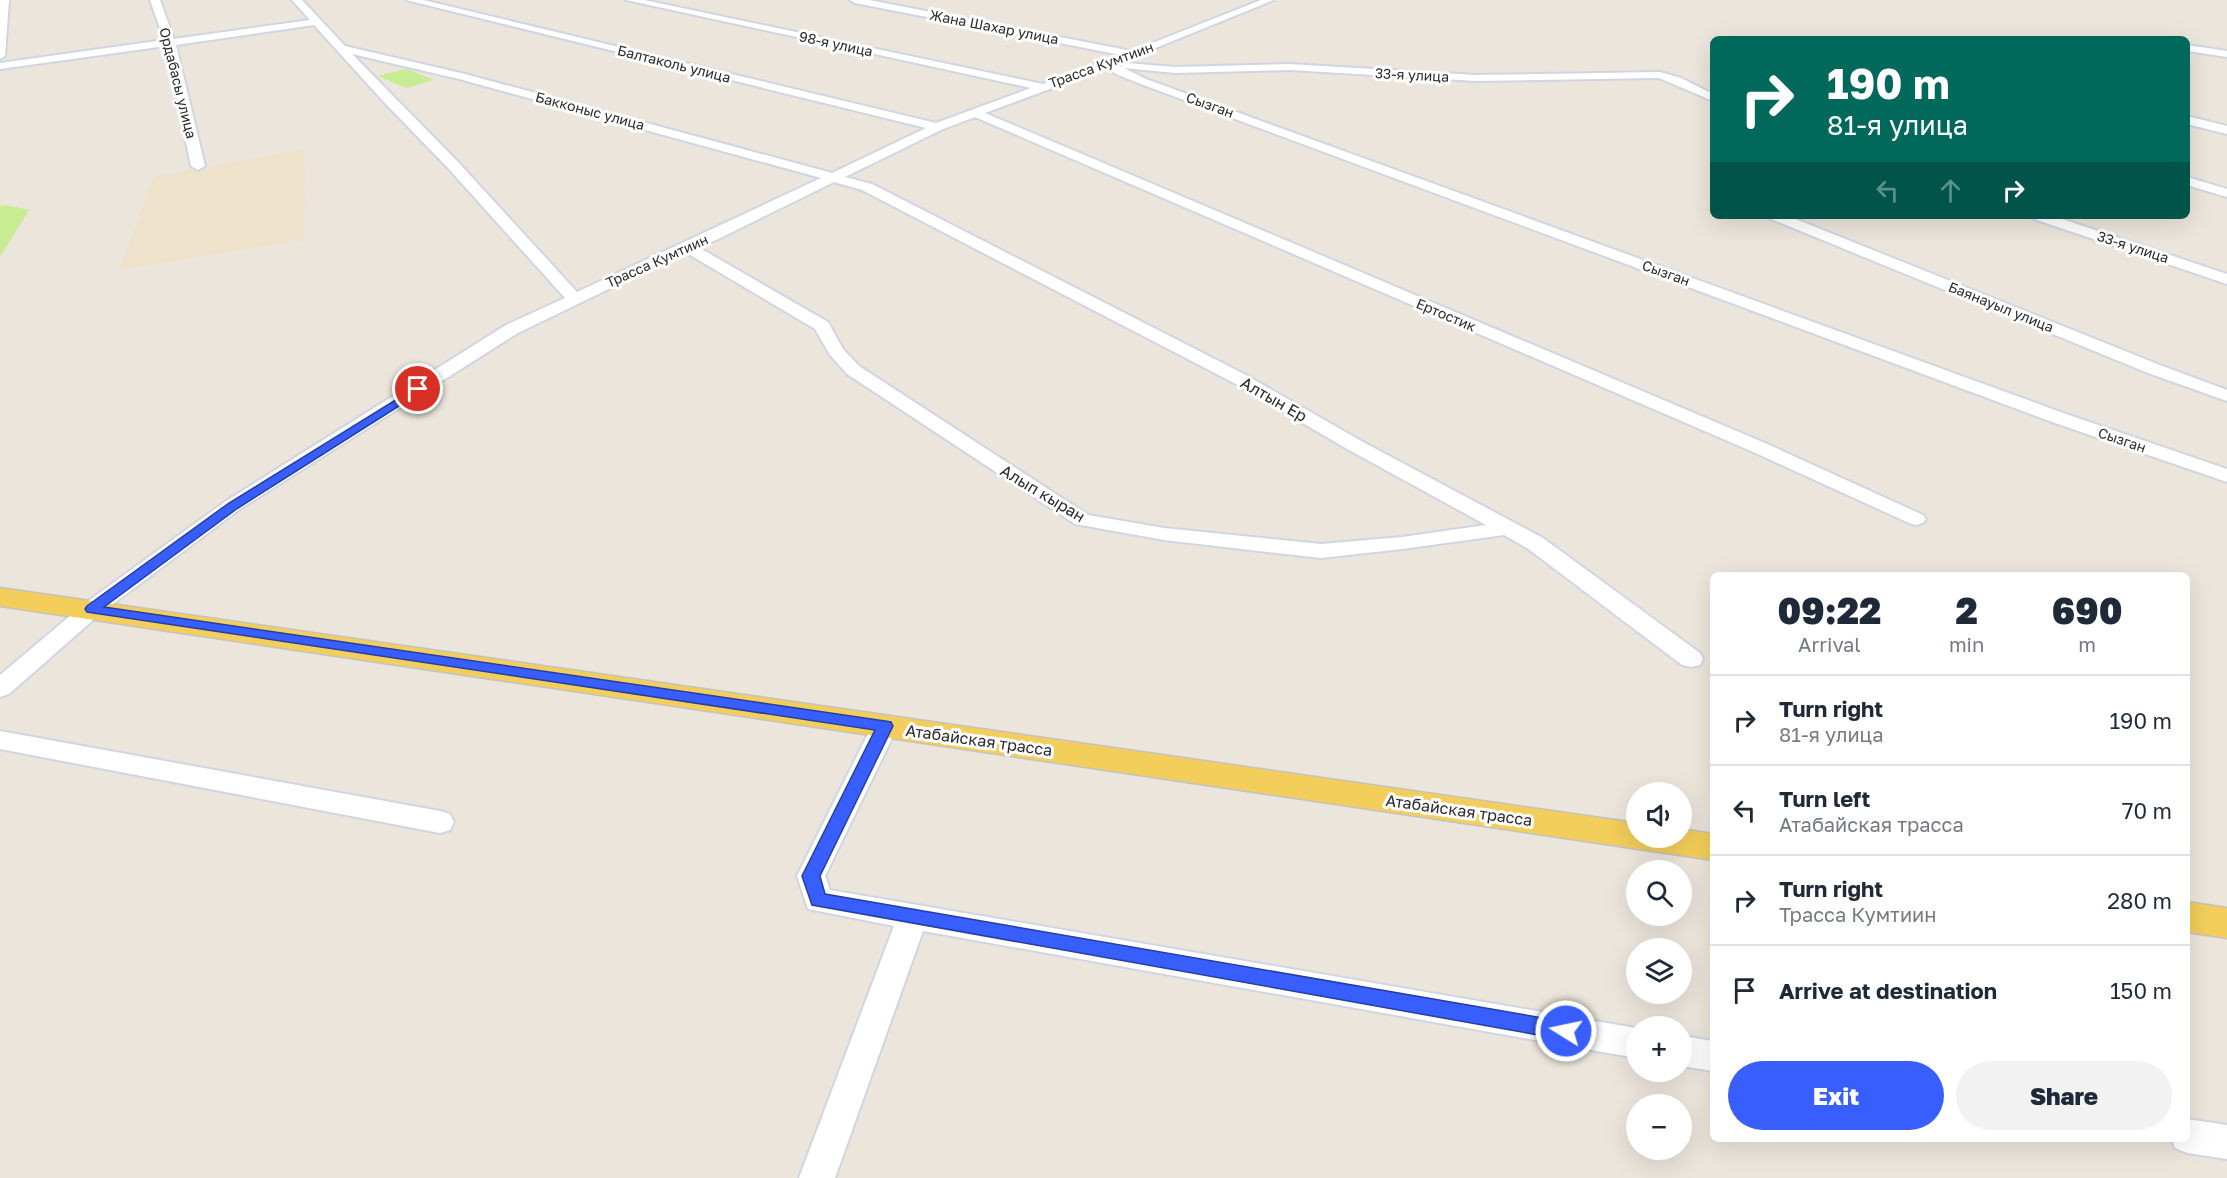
<!DOCTYPE html>
<meta charset="utf-8">
<style>
:root{--surface:#fff;--page:#f2f2f3;--text:#1f2937;--muted:#747a83;--line:#e0e1e3;--accent:#385ffd}
body{margin:0;font-family:"Golos Text",sans-serif;background:var(--page);color:var(--text);height:100vh;display:flex;flex-direction:column;font-size:22px;white-space:nowrap}
*{box-sizing:border-box;margin:0}
p{font-size:20px;color:var(--muted)}
.icon{flex:none;width:33px;height:33px;fill:none;stroke:currentColor;stroke-width:2;stroke-linecap:round;stroke-linejoin:round}
.map{position:relative;flex:1;overflow:hidden}
.side{position:absolute;left:1710px;top:572px;width:480px;height:570px;display:flex;flex-direction:column;background:var(--surface);border-radius:9px;box-shadow:0 6px 24px #0002}
.side>*{flex:none}
.hud{position:absolute;left:1710px;top:36px;width:480px;height:183px;border-radius:9px;box-shadow:0 6px 24px #0002;background:#00695c;color:#fff;overflow:hidden}
.fabs{position:absolute;left:1626px;top:782px;display:grid;gap:12px}
.fabs a{display:grid;place-items:center;width:66px;height:66px;border-radius:50%;background:var(--surface);box-shadow:0 6px 24px #0002;font-size:30px}
.pin{position:absolute;display:grid;place-items:center;width:51px;height:51px;color:#fff;margin:-26px;border:3px solid #fff;border-radius:50%;box-shadow:0 2px 6px #0007}
.me{position:absolute;width:66px;margin:-33px;rotate:280deg;stroke-linejoin:round;filter:drop-shadow(0 0 4px #0008)}
.turn{display:flex;align-items:center;gap:21px;height:126px;padding:0 18px;font-size:27px}
.turn .icon{width:78px;height:78px;stroke-width:2.5}
.turn b{display:block;font-size:42px;line-height:51px}
.lanes{display:flex;align-items:center;height:57px;padding:0 18px;background:#0003;justify-content:center;gap:30px;direction:ltr}
.lanes .off{opacity:.35}
.eta{display:flex;justify-content:space-evenly;align-items:center;height:102px;text-align:center}
.eta b{font-size:36px;font-weight:800;line-height:42px}
.cta{display:flex;gap:12px;margin-top:auto;padding:12px 18px}
.cta a{flex:1;height:69px;border-radius:36px;background:var(--accent);color:#fff;font-size:24px;font-weight:800;line-height:69px;text-align:center}
.cta a+a{background:var(--page);color:var(--text)}
ul{padding:0;list-style:none}
li{display:flex;align-items:center;gap:18px;height:90px;padding:0 18px;border-top:2px solid var(--line)}
li div{flex:1}
li b{display:block;font-size:22px}
li em{font-style:normal}
.map>svg:first-child{display:block}
</style>
<div class="map">
<svg width="2227" height="1178" viewBox="0 0 2227 1178">
<rect width="100%" height="100%" fill="#ece5dc"/>
<path fill="#eee2cb" d="M305,149L304,240L119,270L154,177Z"/>
<g fill="#c7ec92">
<path d="M406,69H407L434,80L406,88L378,76Z"/>
<path d="M6,205L29,210L0,257V206Z"/>
</g>
<g fill="none" stroke-linecap="round" stroke-linejoin="round">
<defs>
<g id="minor">
<path d="M0,0H9L5,56L0,59Z"/>
<path d="M150,0H160L174,39L310,20L292,0H302L345,46L465,74L832,173L926,128L406,0H423L936,123L1031,88L626,0H644L1043,84L1121,55L855,3L850,0H869L1132,51L1261,0H1274L1116,64L1146,79L2066,414L2227,469V482L2052,422L1138,83L1116,74L1107,68L985,113L1765,443L1923,515L1926,519L1923,523L1916,525L1909,523L1751,451L975,117L941,130L845,177L872,184L1246,375L1363,442L1543,538L1700,653L1703,659L1700,665L1691,667L1682,665L1527,548L1504,535L1402,549L1321,558L1164,540L1075,524L847,374L830,355L815,329L685,252L518,333L240,509L100,614L9,694L0,697V675L84,604L226,501L506,325L565,298L448,168L383,101L314,25L176,45L205,166L198,170L191,166L166,46L0,69V63L164,40ZM352,54L459,79L821,178L577,292L458,162ZM834,182L862,190L1234,383L1349,450L1486,525L1402,537L1321,544L1164,528L1088,515L859,366L843,349L828,322L698,247L716,240Z"/>
<path d="M2187,45L2227,51V57L2187,51Z"/>
<path d="M1127,63L1175,67L1289,64L1476,75L1660,72L1681,78L1713,94V101L1659,78L1476,81L1289,70L1175,73L1123,68L1122,66Z"/>
<path d="M2187,116L2227,126V134L2187,124Z"/>
<path d="M2187,177L2227,189V197L2187,185Z"/>
<path d="M1769,216H1788L2160,365L2227,390V401L2148,373L1771,219Z"/>
<path d="M2032,216H2053L2227,274V284L2034,219Z"/>
<path d="M885,717L894,720L898,726L825,876L830,890L1636,1028V1058L923,931L835,1178H799L894,926L808,909L797,876L872,726L876,720Z"/>
<path d="M0,731L440,811L450,814L454,822L450,830L440,833L0,749Z"/>
<path d="M1682,1036L1713,1041V1071L1682,1066Z"/>
<path d="M2187,1119L2227,1125V1159L2187,1153L2175,1148L2171,1138H2187Z"/>
</g>
<g id="major">
<path d="M0,588L1636,823V837H1682V829L1713,834V860L0,606Z"/>
<path d="M2187,902L2227,908V938L2187,932Z"/>
</g>
</defs>
<use href="#minor" stroke="#d1d5e3" stroke-width="4"/>
<use href="#major" stroke="#c3c3c3" stroke-width="3"/>
<use href="#minor" fill="#fff" fill-rule="evenodd"/>
<use href="#major" fill="#f3ce5a" fill-rule="evenodd"/>
</g>
<path fill="#385ffd" stroke="#243ea4" stroke-width="1.5" d="M418,386L421,387V392L238,508L104,607L885,721L891,722L893,726L820,876L825,894L1566,1022L1573,1024L1576,1031L1573,1037L1566,1040L812,905L802,876L875,730L87,612L85,609L87,606L229,503Z"/>
<g text-anchor="middle" stroke-width="6" stroke-linejoin="round" paint-order="stroke">
<g font-size="14" fill="#2a2a2a" stroke="#fff">
<text transform="translate(994 27) rotate(11)" y="5">Жана Шахар улица</text>
<text transform="translate(836 44) rotate(12)" y="5">98-я улица</text>
<text transform="translate(674 64) rotate(14)" y="5">Балтаколь улица</text>
<text transform="translate(1101 65) rotate(-20)" y="5">Трасса Кумтиин</text>
<text transform="translate(1412 75) rotate(3)" y="5">33-я улица</text>
<text transform="translate(178 83) rotate(76)" y="5">Ордабасы улица</text>
<text transform="translate(1210 105) rotate(20)" y="5">Сызган</text>
<text transform="translate(590 111) rotate(15)" y="5">Бакконыс улица</text>
<text transform="translate(2133 247) rotate(18)" y="5">33-я улица</text>
<text transform="translate(657 261) rotate(-24)" y="5">Трасса Кумтиин</text>
<text transform="translate(1666 273) rotate(20)" y="5">Сызган</text>
<text transform="translate(2001 307) rotate(22)" y="5">Баянауыл улица</text>
<text transform="translate(1446 315) rotate(23)" y="5">Ертостик</text>
<text transform="translate(2122 440) rotate(19)" y="5">Сызган</text>
</g>
<g font-size="16" fill="#2a2a2a" stroke="#fff">
<text transform="translate(1274 399) rotate(30)" y="6">Алтын Ер</text>
<text transform="translate(1043 493) rotate(31)" y="6">Алып кыран</text>
<text transform="translate(979 740) rotate(8)" y="6">Атабайская трасса</text>
<text transform="translate(1459 810) rotate(8)" y="6">Атабайская трасса</text>
</g>
</g>
</svg>
<div class="fabs">
<a><svg class="icon" aria-label="sound" viewBox="0 0 24 24"><path d="M4 9h4l5-4v14l-5-4H4zM17 9q2 3 0 6"/></svg></a>
<a><svg class="icon" aria-label="search" viewBox="0 0 24 24"><circle cx="10" cy="10" r="6"/><path d="M15 15l6 6"/></svg></a>
<a><svg class="icon" aria-label="layers" viewBox="0 0 24 24"><path d="M12 4l9 5-9 5-9-5zM3 14l9 5 9-5"/></svg></a>
<a>+</a>
<a>−</a>
</div>
<div class="pin" style="left:418px;top:389px;background:#d93025"><svg class="icon" aria-label="arrive" viewBox="0 0 24 24"><path d="M6 21V4h12l-3 4 3 4H6"/></svg></div>
<svg class="me" style="left:1566px;top:1031px" viewBox="-20 -20 40 40"><circle r="17" fill="#385ffd" stroke="#fff" stroke-width="3"/><path d="M0-11L8 9 0 5-8 9z" fill="#fff"/></svg>
<div class="hud">
<div class="turn"><svg class="icon" aria-label="right" viewBox="0 0 24 24"><path d="M7 20v-9h11M14 6l5 5-5 5"/></svg><div><b>190 m</b>81-я улица</div></div>
<div class="lanes"><svg class="icon off" aria-label="left" viewBox="0 0 24 24"><path d="M17 20v-9H6M10 6l-5 5 5 5"/></svg><svg class="icon off" aria-label="ahead" viewBox="0 0 24 24"><path d="M12 20V5M6 11l6-6 6 6"/></svg><svg class="icon" aria-label="right" viewBox="0 0 24 24"><path d="M7 20v-9h11M14 6l5 5-5 5"/></svg></div>
</div>
<section class="side">
<div class="eta">
<div><b>09:22</b><p>Arrival</p></div>
<div><b>2</b><p>min</p></div>
<div><b>690</b><p>m</p></div>
</div>
<ul>
<li><svg class="icon" aria-label="right" viewBox="0 0 24 24"><path d="M7 20v-9h11M14 6l5 5-5 5"/></svg><div><b>Turn right</b><p>81-я улица</p></div><em>190 m</em></li>
<li><svg class="icon" aria-label="left" viewBox="0 0 24 24"><path d="M17 20v-9H6M10 6l-5 5 5 5"/></svg><div><b>Turn left</b><p>Атабайская трасса</p></div><em>70 m</em></li>
<li><svg class="icon" aria-label="right" viewBox="0 0 24 24"><path d="M7 20v-9h11M14 6l5 5-5 5"/></svg><div><b>Turn right</b><p>Трасса Кумтиин</p></div><em>280 m</em></li>
<li><svg class="icon" aria-label="arrive" viewBox="0 0 24 24"><path d="M6 21V4h12l-3 4 3 4H6"/></svg><div><b>Arrive at destination</b></div><em>150 m</em></li>
</ul>
<div class="cta"><a>Exit</a><a>Share</a></div>
</section>
</div>
